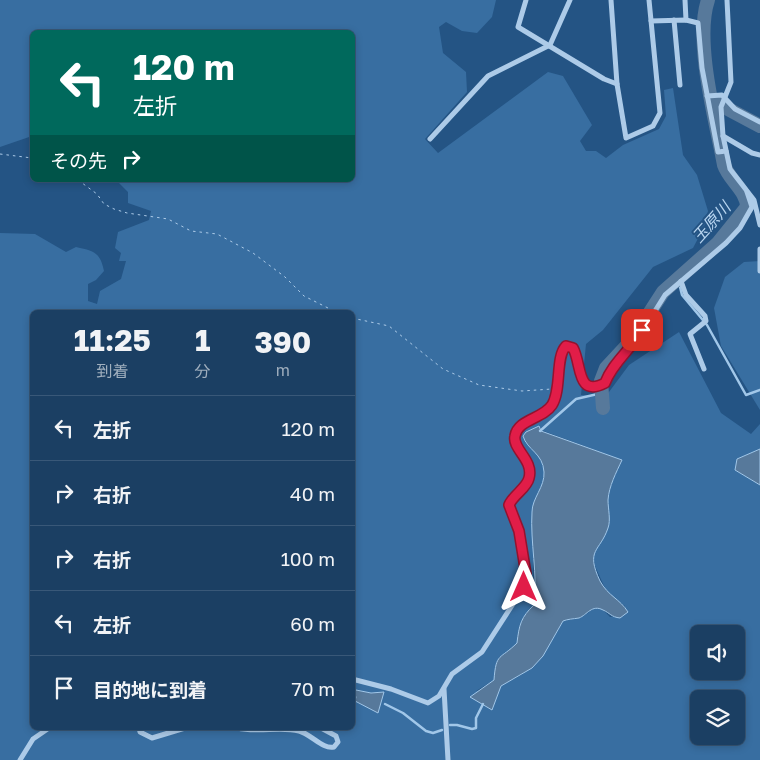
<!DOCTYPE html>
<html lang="ja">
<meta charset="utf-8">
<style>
:root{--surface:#1b3f63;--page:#284a6c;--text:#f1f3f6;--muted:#a0afbe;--line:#395878}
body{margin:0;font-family:"Golos Text","Noto Sans JP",sans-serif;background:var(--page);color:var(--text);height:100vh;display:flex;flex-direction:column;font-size:19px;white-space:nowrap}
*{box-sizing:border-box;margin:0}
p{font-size:16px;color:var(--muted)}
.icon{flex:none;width:28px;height:28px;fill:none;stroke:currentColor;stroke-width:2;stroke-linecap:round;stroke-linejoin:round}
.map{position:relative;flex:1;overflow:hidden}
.details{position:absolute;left:30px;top:310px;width:325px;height:420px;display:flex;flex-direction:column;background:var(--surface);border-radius:8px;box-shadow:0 2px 8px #0003,0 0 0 1px var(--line)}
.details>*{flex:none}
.banner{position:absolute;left:30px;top:30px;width:325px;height:152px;border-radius:8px;box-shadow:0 2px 8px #0003,0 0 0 1px var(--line);background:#00695c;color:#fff;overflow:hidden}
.controls{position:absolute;left:690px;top:625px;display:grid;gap:10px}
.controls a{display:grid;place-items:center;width:55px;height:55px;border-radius:8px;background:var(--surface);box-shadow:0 2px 8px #0003,0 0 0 1px var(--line);font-size:25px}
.pin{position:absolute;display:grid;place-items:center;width:42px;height:42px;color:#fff;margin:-21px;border-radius:10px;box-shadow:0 2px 8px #0006}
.me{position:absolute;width:55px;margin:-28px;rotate:0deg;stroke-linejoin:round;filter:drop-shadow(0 0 4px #0008)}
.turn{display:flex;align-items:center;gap:18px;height:105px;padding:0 20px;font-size:22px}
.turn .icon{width:65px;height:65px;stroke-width:2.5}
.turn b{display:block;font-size:35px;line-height:42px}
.then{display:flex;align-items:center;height:48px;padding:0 20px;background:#0003;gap:10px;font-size:19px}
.eta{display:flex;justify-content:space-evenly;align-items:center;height:85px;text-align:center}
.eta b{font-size:30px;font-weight:700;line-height:35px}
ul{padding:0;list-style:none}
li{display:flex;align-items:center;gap:15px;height:65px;padding:0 20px;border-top:1px solid var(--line)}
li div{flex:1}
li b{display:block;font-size:19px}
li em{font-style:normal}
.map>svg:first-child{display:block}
</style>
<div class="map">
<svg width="760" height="760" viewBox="0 0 760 760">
<rect width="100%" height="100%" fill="#245484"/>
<g fill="#386ea1" fill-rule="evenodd">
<path d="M0,0H496L492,17L477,33L462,31L446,22L439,27L443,53L466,72L467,92L425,139L438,153L548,72L563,76L592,125L580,141L586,151H596L606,158L623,145L659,129L666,116L664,90L673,88L683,155L697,175L708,211L704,227L693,248L653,267L603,330L586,344L581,395L606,396L629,365L679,332L721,413L751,434L760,424V449L737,459L735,470L760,485V760H0V233L35,234L66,252L76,247C94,251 100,252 104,271L96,280L88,284V301L97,304L100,291L121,279L126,261H119L121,253L115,248L118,232L149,220L151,211L128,203V192L116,180H352V32H32V136L0,147ZM32,312H352L353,691L371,693L375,692L355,701L356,697L352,694V728H32ZM539,426L541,430L622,460L612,482L608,499V527L593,553L595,566L608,595L625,606L624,616L610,617C594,599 593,613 579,618C574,620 568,619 563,621C540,664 525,682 476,691L494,680C496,652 500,660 517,643C518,625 521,617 534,605L532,509L543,485L544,471L541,459L525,442ZM699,634H736V671H699ZM699,699H736V736H699Z"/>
<path d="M760,261V410L721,346L714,308L725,277L744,262Z"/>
</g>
<g fill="#57799b" stroke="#a1c7e9">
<path d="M539,426L541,431L622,460C616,473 609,486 608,500C608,509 611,520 608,528C600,552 585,549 600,581C608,596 620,599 628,612L620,618C611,617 610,613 603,610C592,604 587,615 579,618C573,619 568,619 563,621L543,656L532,668L501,686L492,710L470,697L494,680C496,652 500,660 517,643C519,625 521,617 534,605C538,575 530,542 532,512C532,498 545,487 544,472C543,453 527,450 523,436L526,432Z"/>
<path d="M760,449V485L735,470L737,459Z"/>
<path d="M356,690L371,693L384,692L378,713L355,701L356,697L353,691Z"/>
</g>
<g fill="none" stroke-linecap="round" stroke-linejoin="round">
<g stroke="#a1c7e9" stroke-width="2.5">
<path d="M680,277V276"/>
<path d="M680,287L682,295L707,325L746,395L760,390"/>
<path d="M540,431L576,399L602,393"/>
<path d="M385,704L403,713L426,731L433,733L442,730"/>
<path d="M450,725H457L472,729L476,728V718L483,704"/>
</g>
<g stroke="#57799b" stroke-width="14">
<path d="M713,101L760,126"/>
<path d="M603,408L601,381L606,368L632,340L663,292L718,243L747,207C747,191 729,180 724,165C716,122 694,41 708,0"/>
</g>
<g stroke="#adcbe8" stroke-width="1" stroke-dasharray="2.5 4" stroke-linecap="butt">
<path d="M0,154L32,158"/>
<path d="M78,180L97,194L104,204L114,209L127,213L168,219L191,231L217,234L253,253L285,277L304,296L336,312"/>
<path d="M352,318L389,326L443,369L479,385L522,391L552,389"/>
</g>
<g stroke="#adcbe8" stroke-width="5">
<path d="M526,0L518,27L604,79L617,84"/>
<path d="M611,0L617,84L626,138L653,126L660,113L649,0"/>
<path d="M685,0L686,20"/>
<path d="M727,0L731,82L721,107L723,136L730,169L754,200L760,225"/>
<path d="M674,20L680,85"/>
<path d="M651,21L686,20L698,23L702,68L718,152L726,151"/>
<path d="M707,96L722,95L735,109L760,122"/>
<path d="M723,136L752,153L760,155"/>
<path d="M430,139L488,76L550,45L570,0"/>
<path d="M760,249V271"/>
<path d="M681,281L686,295L705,316L706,321L690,334L704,369"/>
<path d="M352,679L391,689L428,703L439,696L452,674L482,652L524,587L526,574L519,531L509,505L528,481L530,475L528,462L514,438C519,419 541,420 552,406C563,389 557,367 563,349L566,346L573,348L582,381L590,387L604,384L613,367L635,343L665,295L726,243L740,228L752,207L747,192"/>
<path d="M444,689L448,760"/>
<path d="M139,728L140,732L152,738L185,728"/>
<path d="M237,728C259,733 280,726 299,731C311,734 323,750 334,747L338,742L336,736L321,728"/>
<path d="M20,760L33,739L49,728"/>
</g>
</g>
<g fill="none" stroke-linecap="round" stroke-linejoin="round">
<defs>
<path id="route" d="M524,587L526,574L519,531L509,505C513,495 527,488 529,478C534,460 512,449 515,436C518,419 543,419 552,405C562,389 555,357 566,346L573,348C582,364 576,398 605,383C613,362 631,350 642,330"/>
</defs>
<use href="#route" stroke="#92132f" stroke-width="12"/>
<use href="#route" stroke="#e11d48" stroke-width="9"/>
</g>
<g text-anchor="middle" stroke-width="4" stroke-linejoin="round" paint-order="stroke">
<g font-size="16" font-style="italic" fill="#b8d5f0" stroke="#245484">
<text transform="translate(711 222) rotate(-48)" y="6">玉原川</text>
</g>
</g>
</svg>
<div class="controls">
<a><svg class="icon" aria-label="sound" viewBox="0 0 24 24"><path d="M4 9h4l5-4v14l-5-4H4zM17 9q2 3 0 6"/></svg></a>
<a><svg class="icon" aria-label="layers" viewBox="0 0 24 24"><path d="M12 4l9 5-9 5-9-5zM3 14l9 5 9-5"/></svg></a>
</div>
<div class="pin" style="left:642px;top:330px;background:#d93025"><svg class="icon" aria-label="arrive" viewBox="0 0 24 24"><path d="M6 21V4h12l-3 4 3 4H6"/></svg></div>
<svg class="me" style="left:524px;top:587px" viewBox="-20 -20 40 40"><path d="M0-17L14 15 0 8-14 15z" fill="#e11d48" stroke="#fff" stroke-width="4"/></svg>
<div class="banner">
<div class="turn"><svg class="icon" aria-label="left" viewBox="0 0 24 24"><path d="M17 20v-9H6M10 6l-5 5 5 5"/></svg><div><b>120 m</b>左折</div></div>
<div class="then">その先<svg class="icon" aria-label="right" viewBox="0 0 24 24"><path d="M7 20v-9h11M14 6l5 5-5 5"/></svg></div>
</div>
<section class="details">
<div class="eta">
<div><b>11:25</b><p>到着</p></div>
<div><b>1</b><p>分</p></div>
<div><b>390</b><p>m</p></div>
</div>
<ul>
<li><svg class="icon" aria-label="left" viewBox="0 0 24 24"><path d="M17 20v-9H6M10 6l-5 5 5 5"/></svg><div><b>左折</b></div><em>120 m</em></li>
<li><svg class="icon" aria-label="right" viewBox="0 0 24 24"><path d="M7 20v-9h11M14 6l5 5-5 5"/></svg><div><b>右折</b></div><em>40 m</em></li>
<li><svg class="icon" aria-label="right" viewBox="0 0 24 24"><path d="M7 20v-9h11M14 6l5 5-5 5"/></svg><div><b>右折</b></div><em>100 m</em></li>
<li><svg class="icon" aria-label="left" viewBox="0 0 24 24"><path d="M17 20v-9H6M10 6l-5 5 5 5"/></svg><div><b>左折</b></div><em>60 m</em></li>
<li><svg class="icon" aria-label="arrive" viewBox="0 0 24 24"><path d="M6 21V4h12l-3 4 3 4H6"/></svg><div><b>目的地に到着</b></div><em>70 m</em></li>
</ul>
</section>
</div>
